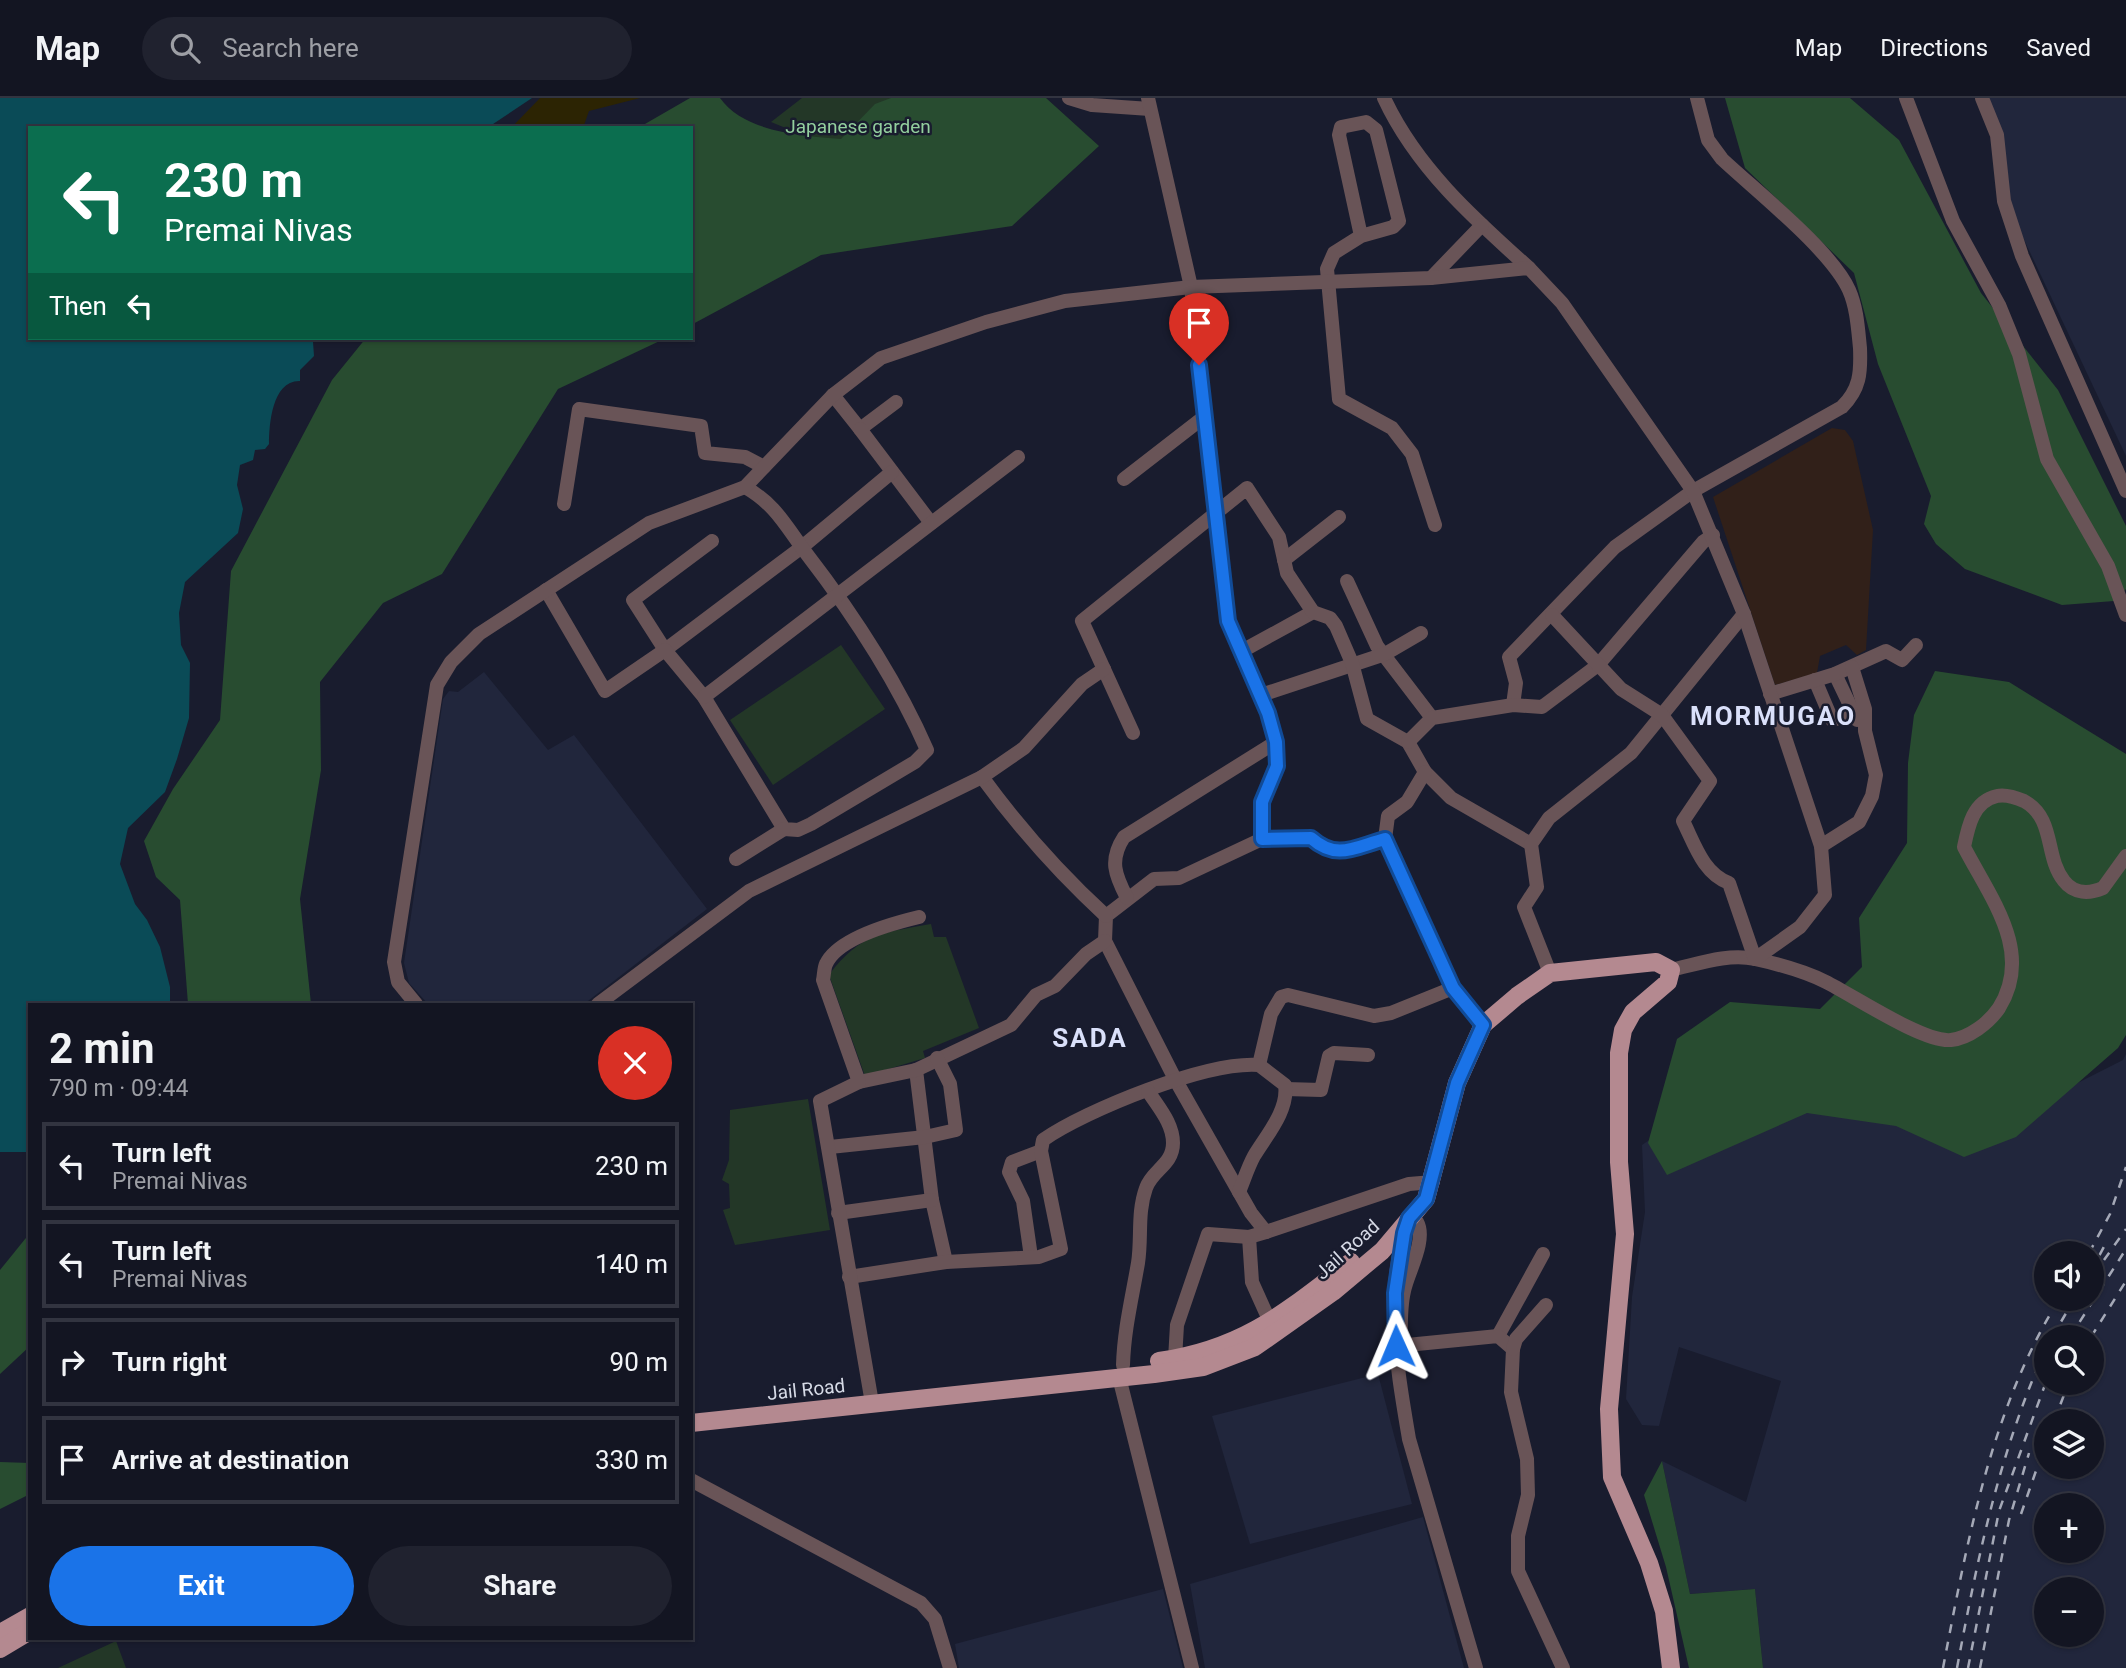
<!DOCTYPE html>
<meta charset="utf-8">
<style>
:root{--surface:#131522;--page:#20222f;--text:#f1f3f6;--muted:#9d9fa5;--line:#323440;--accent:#1a73e8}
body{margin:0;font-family:Roboto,sans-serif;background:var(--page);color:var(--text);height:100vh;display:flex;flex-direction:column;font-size:26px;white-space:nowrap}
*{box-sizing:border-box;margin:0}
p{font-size:23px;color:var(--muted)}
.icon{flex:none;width:38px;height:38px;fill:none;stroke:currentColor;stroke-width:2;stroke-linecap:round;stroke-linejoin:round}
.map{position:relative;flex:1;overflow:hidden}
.side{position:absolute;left:28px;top:905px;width:665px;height:637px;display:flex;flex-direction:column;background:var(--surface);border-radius:0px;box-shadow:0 2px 5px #0004,0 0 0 2px var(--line)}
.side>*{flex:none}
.top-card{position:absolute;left:28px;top:28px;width:665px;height:214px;border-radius:0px;box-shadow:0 2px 5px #0004,0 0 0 2px var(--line);background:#0b6e4f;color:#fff;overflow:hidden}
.buttons{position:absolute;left:2034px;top:1143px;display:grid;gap:14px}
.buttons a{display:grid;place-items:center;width:70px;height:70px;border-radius:50%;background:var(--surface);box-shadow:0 2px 5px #0004,0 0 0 2px var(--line);font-size:35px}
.pin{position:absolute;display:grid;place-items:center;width:60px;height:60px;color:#fff;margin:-72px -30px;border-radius:50% 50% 50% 0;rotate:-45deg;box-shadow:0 0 7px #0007}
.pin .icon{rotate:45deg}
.me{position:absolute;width:77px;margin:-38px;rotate:359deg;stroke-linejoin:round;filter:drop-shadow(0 0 5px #0008)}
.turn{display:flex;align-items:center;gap:24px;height:147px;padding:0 21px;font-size:32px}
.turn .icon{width:91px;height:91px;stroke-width:2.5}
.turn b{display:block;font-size:49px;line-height:60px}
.then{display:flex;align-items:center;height:66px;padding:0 21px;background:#0003;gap:14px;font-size:26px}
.round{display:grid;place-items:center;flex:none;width:74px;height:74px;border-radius:37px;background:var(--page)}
.summary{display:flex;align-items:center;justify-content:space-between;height:119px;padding:0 21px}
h1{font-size:42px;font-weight:700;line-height:52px}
.cta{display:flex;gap:14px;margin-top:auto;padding:14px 21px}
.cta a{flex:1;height:80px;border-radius:42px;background:var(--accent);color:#fff;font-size:28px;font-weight:700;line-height:80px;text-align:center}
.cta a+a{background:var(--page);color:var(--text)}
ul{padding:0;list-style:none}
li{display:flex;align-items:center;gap:21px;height:88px;margin:0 14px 10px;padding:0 7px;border:4px solid var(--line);border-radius:0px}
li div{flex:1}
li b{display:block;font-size:26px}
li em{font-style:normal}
header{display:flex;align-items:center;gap:42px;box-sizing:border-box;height:98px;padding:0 35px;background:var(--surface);border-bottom:2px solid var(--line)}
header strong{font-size:33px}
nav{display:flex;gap:38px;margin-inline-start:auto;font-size:24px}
.search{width:490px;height:63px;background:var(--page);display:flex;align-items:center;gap:18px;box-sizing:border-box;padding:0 24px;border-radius:38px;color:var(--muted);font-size:26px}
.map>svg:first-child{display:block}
</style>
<header>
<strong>Map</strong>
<div class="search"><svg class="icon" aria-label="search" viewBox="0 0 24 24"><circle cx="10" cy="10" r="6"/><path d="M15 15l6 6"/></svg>Search here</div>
<nav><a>Map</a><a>Directions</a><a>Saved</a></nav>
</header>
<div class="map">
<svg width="2126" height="1570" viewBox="0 0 2126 1570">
<rect width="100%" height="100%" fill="#191c2e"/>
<path fill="#312019" d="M1832,330L1845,332L1853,343L1873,432L1866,552L1857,557L1846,547L1820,558L1817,575L1775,587L1713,399Z"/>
<g fill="#21263c" fill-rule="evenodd">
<path d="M1985,0H2126V358L2011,114Z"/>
<path d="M484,574L548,652L574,637L707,811L584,906H428L409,885L404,865L443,601L449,593L458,594Z"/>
<path d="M2126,956V1570H1763L1755,1491L1690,1496L1662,1363L1746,1404L1781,1283L1679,1249L1659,1328L1642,1327L1626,1301L1632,1199L1645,1114L1642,1047L1744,978L2044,1002L2123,962ZM2046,1155H2091V1200H2046ZM2046,1239H2091V1284H2046ZM2046,1323H2091V1368H2046ZM2046,1407H2091V1452H2046ZM2046,1491H2091V1536H2046Z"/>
<path d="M1378,1276L1412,1406L1250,1446L1212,1318Z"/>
<path d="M1423,1419L1464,1570H1205L1190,1486Z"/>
<path d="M1163,1491L1183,1570H959L955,1546Z"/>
</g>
<g fill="#233727">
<path d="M802,0H959L859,60L771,24Z"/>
<path d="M841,547L885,611L773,687L730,622Z"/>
<path d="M931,826L934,839H946L979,930L923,953L925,960L865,978L829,877C861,835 882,835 931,826Z"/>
<path d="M808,1001L830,1132L735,1147L723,1112L730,1110L729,1086L722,1082L729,1062L730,1012Z"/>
<path d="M116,1543L126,1570H58Z"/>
</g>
<g fill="#284c30">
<path d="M690,0H720C744,34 801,38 841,41L875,6L891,0H1046L1099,48L1012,128L821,157L691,227V30H638Z"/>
<path d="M1725,0H1850L1899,42L1981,195L2058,292L2126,428V491L2114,503L2062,507L1965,471L1936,446L1924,426L1931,398L1878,266L1854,175L1745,70Z"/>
<path d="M366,240H666L558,291L442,476L383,505L320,584L321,672L300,801L311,906H188L180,802L156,779L144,743L173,691L220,622L231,473L332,282Z"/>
<path d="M1935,573L2009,584L2126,656V937L2118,950L2016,1039L1964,1059L1896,1028L1807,1015L1667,1077L1648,1045L1677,941L1730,904L1820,911L1862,869L1859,820L1907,745L1908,665L1914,617Z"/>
<path d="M30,1135V1248L0,1276V1172Z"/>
<path d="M1662,1363L1690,1496L1755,1491L1763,1570H1689L1666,1469L1644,1397Z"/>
<path d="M0,1364L30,1365V1396L0,1411Z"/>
</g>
<path fill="#2c2403" d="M540,0H640L589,13L583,30H511Z"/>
<path fill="#0a4b57" d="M0,0H532L487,30H30V240H320L313,244L314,258L300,272V283C272,282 269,327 269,346L265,351L255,352L253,362L240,367L237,387L243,411L238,435L185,484L179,515L181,547L190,565L189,620L177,661L165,694L128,730L120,766L135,806L147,822L160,849L170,889V906H30V1054H0Z"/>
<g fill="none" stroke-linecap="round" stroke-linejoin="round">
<g stroke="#695457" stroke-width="14">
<path d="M1069,0L1092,7L1150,11"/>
<path d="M1148,0L1191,189L1228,523L1268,615L1276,644L1277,668L1262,704V741L1179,780L1154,781L1106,818L1105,843L1175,981L1251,1115L1266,1134L1409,1086L1433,1084"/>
<path d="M1384,0C1416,69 1473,120 1529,170"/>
<path d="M1906,0L1953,123L1999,207L2019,256L2047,361L2108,468L2126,517"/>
<path d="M1982,0L1997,37L2004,103L2022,158L2126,393"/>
<path d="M1361,138L1393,129L1399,123L1376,32L1366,24L1341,29L1339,37L1361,138L1334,155L1327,171L1339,301L1392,330L1412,356L1435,427"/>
<path d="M1431,180L1482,127"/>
<path d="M833,297L860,331L896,304"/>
<path d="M860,331L931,425"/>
<path d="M1124,381L1204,319"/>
<path d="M564,406L579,311L701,328L705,355L745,359L764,369"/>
<path d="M712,443L633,502L665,552L802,449L892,374"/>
<path d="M1284,462L1339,419"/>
<path d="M1347,483L1377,548L1432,620"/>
<path d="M546,492L605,593L665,552L704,599L784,731L798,732L811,726L915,664L927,652C896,581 853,516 806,455C785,427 776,407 745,389"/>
<path d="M1242,553L1313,514"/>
<path d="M1835,576L1857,622"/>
<path d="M1815,582L1832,622L1852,616"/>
<path d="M1770,596L1835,576L1886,553L1902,562L1916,547"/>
<path d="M1261,597L1385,556L1421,535"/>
<path d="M704,599L1018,359"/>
<path d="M1513,607L1516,585L1509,559L1615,449L1693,393L1842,309C1860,291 1861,275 1860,250C1858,231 1857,210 1849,192C1831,152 1756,93 1722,61L1708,42L1697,0"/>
<path d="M1133,635L1082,523L1247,390L1279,439L1287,475L1313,514L1330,520L1336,528L1352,565L1367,621L1408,644L1425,674L1451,700L1531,746"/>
<path d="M1408,644L1432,620L1513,607L1542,609L1598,567L1703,444L1713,437"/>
<path d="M982,679C1020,731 1059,775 1106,818"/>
<path d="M1262,741L1311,740C1337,763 1355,749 1385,741L1453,890L1483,927"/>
<path d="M1385,741L1388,718L1407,704L1425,674"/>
<path d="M1821,748L1859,724L1872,698L1876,677L1865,633V611L1852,569"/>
<path d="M736,761L784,731"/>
<path d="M1127,800C1115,777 1109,762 1124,739L1276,644"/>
<path d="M1671,872C1698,866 1728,855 1755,861C1778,866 1806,874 1826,884C1854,898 1924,945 1951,942C1969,940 1989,925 1999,910C2034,854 1991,801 1964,749C1968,729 1973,703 1997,698C2005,696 2017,700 2024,703C2056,721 2044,758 2064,783C2074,796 2089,796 2103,790L2126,758"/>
<path d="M1550,875L1524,809L1537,789L1531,746L1549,720L1631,655L1744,516"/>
<path d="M416,906L398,884L394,864L437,587L451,564L479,536L649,425L745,389L833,297L881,260L986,224L1065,203L1191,189L1431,180L1529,170L1562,205L1693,393L1744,516L1821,748L1825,797L1800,829L1755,861L1729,785C1703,775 1695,747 1683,723L1710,683L1662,617L1621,591L1552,517"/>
<path d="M598,906L749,793L982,679L1024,650L1082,586L1104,571"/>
<path d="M1259,967L1271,916L1281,899L1288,897L1374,918L1391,915L1453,890"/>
<path d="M916,972L932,1102L946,1164"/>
<path d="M859,984L916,972L1011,927L1036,897L1055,888L1086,856L1105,843"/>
<path d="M1286,991L1321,992L1329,958L1334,955L1368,957"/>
<path d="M830,1049L925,1039L956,1032L950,986L937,960"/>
<path d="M838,1115L932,1102"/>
<path d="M1249,1139L1252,1184L1270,1224"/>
<path d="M1031,1159L1023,1103L1009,1074L1012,1064L1041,1053"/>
<path d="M849,1179L946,1164L1039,1159L1061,1151L1041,1053L1043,1042C1086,1012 1207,963 1259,967L1285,987C1289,1012 1266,1038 1254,1058C1248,1069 1244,1082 1239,1094"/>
<path d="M1498,1238L1543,1156"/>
<path d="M1397,1248L1498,1238L1513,1251L1511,1294L1527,1361L1528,1397L1518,1438V1473L1563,1570"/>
<path d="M1513,1251L1516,1241L1546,1207"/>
<path d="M1175,1261L1177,1227L1208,1136L1249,1139L1266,1134"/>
<path d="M1123,1267C1124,1232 1132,1200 1138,1165C1142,1140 1137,1115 1146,1090C1152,1072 1173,1067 1173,1045C1173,1025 1158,1009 1148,993"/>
<path d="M1399,1271C1403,1245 1398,1218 1404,1193C1408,1174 1427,1142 1417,1124L1410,1120C1382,1188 1397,1270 1409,1341L1476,1570"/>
<path d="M1119,1279L1192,1570"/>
<path d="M872,1305L820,1003L859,984L823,882C824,878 824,870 826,866C838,840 894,825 919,819"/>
<path d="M691,1382L921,1505L935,1521L950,1570"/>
</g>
<g stroke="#b48990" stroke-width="18">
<path d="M1159,1263C1243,1251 1286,1214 1351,1164"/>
<path d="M691,1325L1154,1276L1203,1269L1255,1249L1333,1194L1382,1153L1426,1101L1457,985L1483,927L1517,898L1550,875L1656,864L1671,872L1668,884L1633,914L1623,932L1619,955V1064L1625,1136L1609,1311L1612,1379L1649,1465L1664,1513L1671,1570"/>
<path d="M0,1535L30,1518"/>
<path d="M0,1551L30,1533"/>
</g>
<g stroke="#a5a9b7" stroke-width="2.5" stroke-dasharray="9 9" stroke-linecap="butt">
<path d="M2089,1155L2110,1116L2126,1069"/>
<path d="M2104,1162L2126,1131"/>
<path d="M2091,1173L2106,1145"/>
<path d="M2052,1239L2075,1200"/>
<path d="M2070,1239L2126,1151"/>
<path d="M2091,1239L2126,1183"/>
<path d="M2054,1323L2069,1284"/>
<path d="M2021,1416L2046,1344"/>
<path d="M1943,1570C1967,1445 1991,1309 2060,1200"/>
<path d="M1957,1570C1978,1458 1999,1355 2046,1250"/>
<path d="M1968,1570L1999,1413L2046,1284"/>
<path d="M1980,1570L2009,1422L2029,1355"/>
</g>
</g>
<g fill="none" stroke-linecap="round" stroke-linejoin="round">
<defs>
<path id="route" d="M1199,267L1228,523L1268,615L1276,644L1277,668L1262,704V741L1311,740C1337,763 1355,749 1385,741L1453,890L1483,927L1457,985L1426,1101L1409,1120L1404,1135L1395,1195L1396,1248"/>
</defs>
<use href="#route" stroke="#114b97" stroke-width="18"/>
<use href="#route" stroke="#1a73e8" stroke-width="12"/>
</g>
<g text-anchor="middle" stroke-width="5" stroke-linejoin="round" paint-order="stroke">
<g font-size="19" fill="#93cf9e" stroke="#191c2e">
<text x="858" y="35">Japanese garden</text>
</g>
<g font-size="19" fill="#d6dae6" stroke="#191c2e">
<text transform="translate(1347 1151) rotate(-42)" y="7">Jail Road</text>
<text transform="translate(806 1291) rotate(-6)" y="7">Jail Road</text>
</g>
<g font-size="26" font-weight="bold" letter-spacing="2" fill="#dae0fa" stroke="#191c2e">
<text x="1773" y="627">MORMUGAO</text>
<text x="1090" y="949">SADA</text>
</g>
</g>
</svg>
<div class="buttons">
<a><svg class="icon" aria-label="sound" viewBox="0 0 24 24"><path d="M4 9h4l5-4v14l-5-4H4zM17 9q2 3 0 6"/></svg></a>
<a><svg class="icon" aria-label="search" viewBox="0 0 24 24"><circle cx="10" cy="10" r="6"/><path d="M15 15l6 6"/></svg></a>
<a><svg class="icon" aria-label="layers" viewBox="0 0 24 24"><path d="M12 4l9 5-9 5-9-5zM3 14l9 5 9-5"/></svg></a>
<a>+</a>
<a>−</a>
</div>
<div class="pin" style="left:1199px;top:267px;background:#d93025"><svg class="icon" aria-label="arrive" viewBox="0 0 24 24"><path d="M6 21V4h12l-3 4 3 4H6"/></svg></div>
<svg class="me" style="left:1396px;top:1248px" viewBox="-20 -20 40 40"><path d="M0-17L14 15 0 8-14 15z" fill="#1a73e8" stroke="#fff" stroke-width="4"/></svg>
<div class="top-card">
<div class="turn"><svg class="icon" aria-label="left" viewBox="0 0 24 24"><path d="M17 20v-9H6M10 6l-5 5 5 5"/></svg><div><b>230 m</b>Premai Nivas</div></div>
<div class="then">Then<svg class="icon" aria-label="left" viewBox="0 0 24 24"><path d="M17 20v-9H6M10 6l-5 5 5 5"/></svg></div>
</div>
<section class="side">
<div class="summary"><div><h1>2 min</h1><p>790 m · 09:44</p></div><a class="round" style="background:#d93025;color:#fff"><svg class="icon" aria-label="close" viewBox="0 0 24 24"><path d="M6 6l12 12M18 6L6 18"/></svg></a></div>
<ul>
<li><svg class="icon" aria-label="left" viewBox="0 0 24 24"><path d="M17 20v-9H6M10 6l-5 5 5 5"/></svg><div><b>Turn left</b><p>Premai Nivas</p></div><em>230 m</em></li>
<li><svg class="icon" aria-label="left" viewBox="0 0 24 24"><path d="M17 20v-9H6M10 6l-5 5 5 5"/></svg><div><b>Turn left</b><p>Premai Nivas</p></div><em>140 m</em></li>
<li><svg class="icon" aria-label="right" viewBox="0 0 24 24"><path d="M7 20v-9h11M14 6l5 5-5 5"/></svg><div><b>Turn right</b></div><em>90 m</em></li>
<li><svg class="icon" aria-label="arrive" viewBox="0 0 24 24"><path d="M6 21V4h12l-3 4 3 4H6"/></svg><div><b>Arrive at destination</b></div><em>330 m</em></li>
</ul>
<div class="cta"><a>Exit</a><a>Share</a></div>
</section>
</div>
